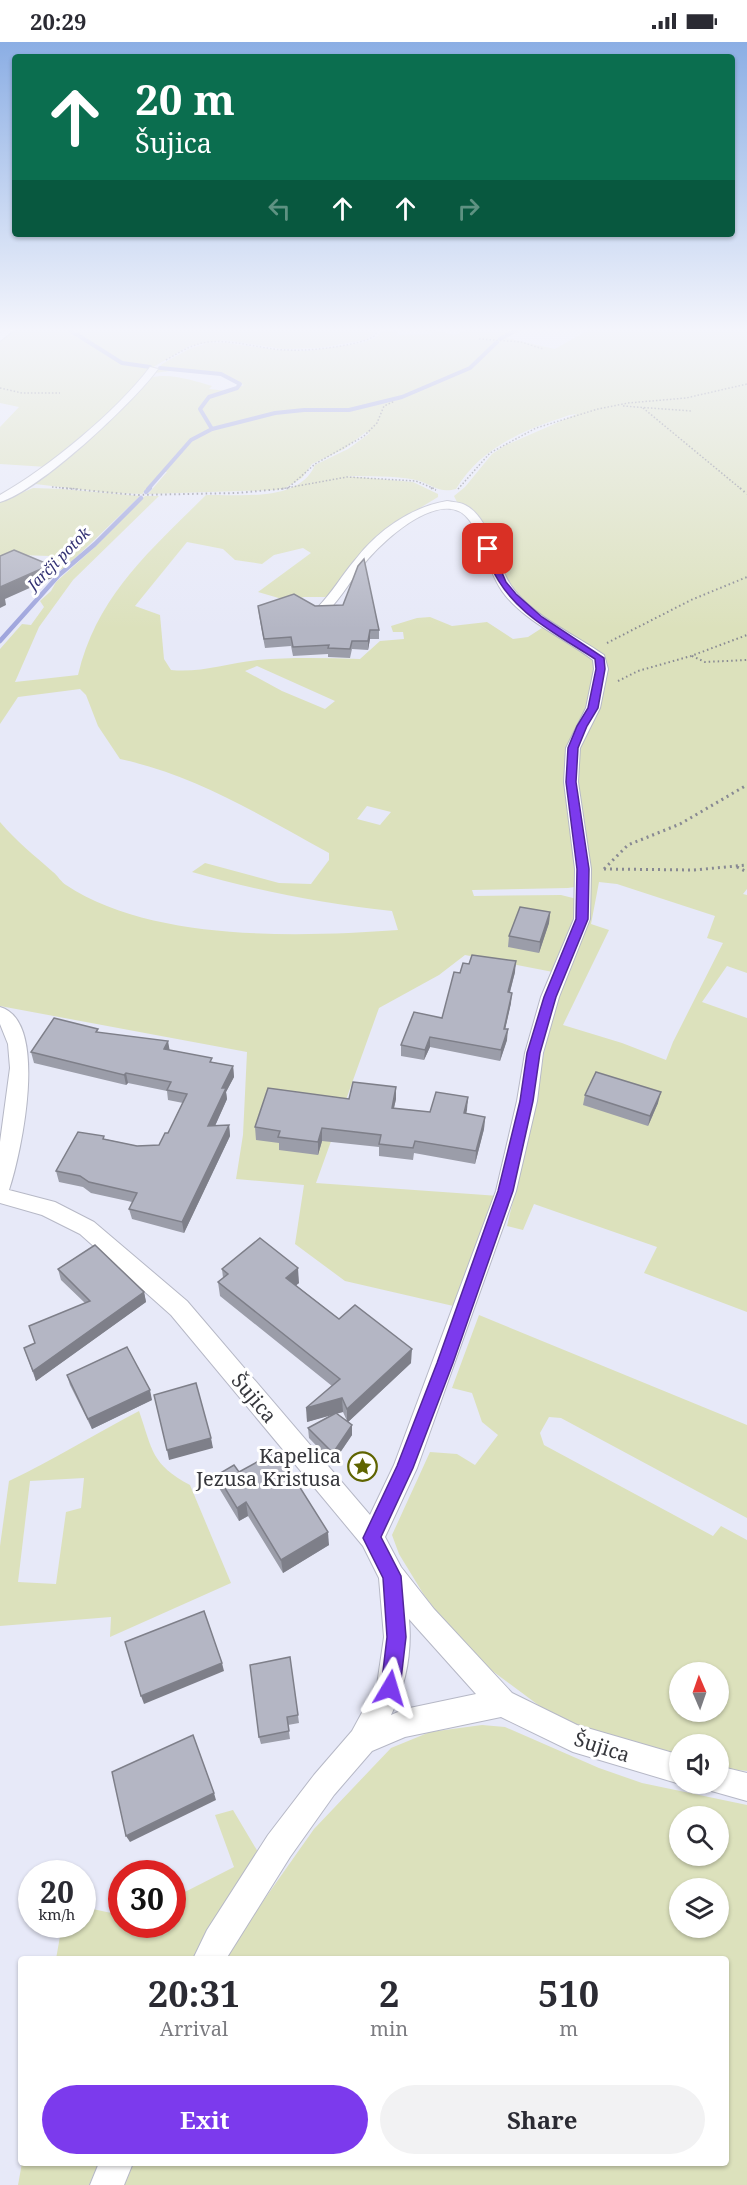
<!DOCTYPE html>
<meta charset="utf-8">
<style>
:root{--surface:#fff;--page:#f2f2f3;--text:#2b2b33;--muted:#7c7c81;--accent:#7c3aed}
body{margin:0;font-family:"Noto Serif",serif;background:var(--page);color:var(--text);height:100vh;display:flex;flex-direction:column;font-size:22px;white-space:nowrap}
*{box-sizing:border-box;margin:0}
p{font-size:20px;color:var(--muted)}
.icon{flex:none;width:33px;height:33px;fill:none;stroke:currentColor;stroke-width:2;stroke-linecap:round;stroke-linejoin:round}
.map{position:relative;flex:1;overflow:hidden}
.side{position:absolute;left:18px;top:1914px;width:711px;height:210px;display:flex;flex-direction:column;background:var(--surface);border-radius:6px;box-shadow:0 2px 4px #0004}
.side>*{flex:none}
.hud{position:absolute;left:12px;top:12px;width:723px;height:183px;border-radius:6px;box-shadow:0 2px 4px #0004;background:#0b6e4f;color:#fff;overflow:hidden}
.needle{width:39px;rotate:358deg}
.fabs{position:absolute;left:669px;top:1620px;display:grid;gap:12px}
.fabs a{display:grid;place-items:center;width:60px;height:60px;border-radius:50%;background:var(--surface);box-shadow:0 2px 4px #0004;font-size:30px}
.speed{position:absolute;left:18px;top:1818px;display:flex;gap:12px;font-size:30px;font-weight:700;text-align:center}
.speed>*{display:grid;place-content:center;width:78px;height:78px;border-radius:50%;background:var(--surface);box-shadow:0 2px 4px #0004;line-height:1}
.speed small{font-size:15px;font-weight:400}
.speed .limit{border:9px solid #d22;background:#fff;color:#111}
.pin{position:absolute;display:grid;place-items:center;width:51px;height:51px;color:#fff;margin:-26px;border-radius:12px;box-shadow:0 3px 9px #0006}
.me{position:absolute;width:66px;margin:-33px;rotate:7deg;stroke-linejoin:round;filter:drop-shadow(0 0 4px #0008)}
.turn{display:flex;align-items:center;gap:21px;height:126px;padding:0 24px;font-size:27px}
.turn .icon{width:78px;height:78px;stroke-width:2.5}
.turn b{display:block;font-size:42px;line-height:51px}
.lanes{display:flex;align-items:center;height:57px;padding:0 24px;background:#0003;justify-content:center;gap:30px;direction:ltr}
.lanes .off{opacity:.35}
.eta{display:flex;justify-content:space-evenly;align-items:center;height:102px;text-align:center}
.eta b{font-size:36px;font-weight:700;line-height:42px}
.primary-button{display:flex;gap:12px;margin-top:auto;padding:12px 24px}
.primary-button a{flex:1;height:69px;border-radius:36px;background:var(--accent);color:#fff;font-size:24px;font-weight:700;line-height:69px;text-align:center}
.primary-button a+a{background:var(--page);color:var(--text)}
.status{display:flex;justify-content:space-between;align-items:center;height:42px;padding:0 30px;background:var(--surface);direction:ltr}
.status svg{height:16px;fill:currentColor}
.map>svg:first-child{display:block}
</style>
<div class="status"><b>20:29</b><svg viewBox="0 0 49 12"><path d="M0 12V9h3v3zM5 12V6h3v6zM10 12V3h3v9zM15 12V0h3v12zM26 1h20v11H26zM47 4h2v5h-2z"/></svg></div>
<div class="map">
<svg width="747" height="2143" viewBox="0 0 747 2143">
<rect width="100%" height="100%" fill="#e7e9f8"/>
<g fill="#dce1bc" fill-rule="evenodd">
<path d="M14,287H376L377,290L365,298L319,306L283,307L225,298L189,304L150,327L112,367L47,425L0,422V385L19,365L0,361V299Z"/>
<path d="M429,287L455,293L468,287H525L506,296L555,307L590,287H747V847L743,852L747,853V931L727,924L702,960L747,976V1270L644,1231L657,1205L534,1162L523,1188L507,1184L534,1071L546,999L560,950L585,882L577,743L579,707L606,623L543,578L512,549L493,508L506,506L492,504L473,469L457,460L454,454L465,445L492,412L504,404L577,372C570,372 562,376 555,378C516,391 478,410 456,447C439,452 432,442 416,438C394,433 368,435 345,434L413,440L438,452V455L410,472L371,503L347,528L335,552L325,555H304L289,559L258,550L311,511L303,506L274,513L262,522L235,518L223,507L187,500L135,564L160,573L164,617L171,628C201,631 228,621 258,618C291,615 326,616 360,617L380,599L404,597L403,590H393L391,584L417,576L430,575L452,584L487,580L513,597L528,595L545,584L595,618C597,631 595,654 588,665C580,681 575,685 569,704L578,840L575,845L568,846L472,848L474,854L561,853L577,857L576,871L553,930L465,913L439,933L379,966L316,1141L499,1154L462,1266L345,1239L295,1202L304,1143L236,1137L243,1093L247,1010L0,964V780C16,799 35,814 53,830C58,834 61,840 66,843C152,900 299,895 398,888L392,869C323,862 258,849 192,830L205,821L279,841L311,842L329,818V811C262,774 195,733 120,717L98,684L86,653L80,647L18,655L0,682V607L22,582L31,583L44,565L40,559L51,549L56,540L96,504L145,454H159L73,538L39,585L15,640L78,633C97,553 150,509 206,453C240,452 299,461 315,423L348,407L370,391L366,390L344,407L312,422L302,436L285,446L275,448L148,452L167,430L162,429L142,452L111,451L35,442L34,440L150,336C168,330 195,339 212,344L209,347L228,349L244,343L231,339L232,336L210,331L170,329L154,331L162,322L189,307L208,301H227L276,308L307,309L362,301L375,296L383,289H397L398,293L433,292L426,288ZM257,624L335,659L325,667L282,649L245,629ZM367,764L391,770L380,783L357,777ZM599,840L617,842L715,874L707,896L723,901L673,1000L666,1018L622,1001L563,983L609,888L591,882Z"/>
<path d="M33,446L63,447L140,454L63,528L56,526L50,514L18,513L0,516V460Z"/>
<path d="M479,1273L747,1383V1476L561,1376L549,1375L540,1391L544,1403L713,1494L721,1484L747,1498V1729L719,1726L718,1702H680L679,1717L628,1703L574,1681L541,1665L468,1611L424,1553L399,1512L392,1493L430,1410L457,1412L475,1423L498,1393L482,1380L472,1351L452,1346ZM680,1630H718V1670H680Z"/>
<path d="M139,1369C153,1409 151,1422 190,1443L231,1541L110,1595L111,1575L0,1584V1504L9,1439C53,1418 95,1392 139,1369ZM84,1436L81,1466L66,1470L56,1542L18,1540L30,1439Z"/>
<path d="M482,1683L505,1685L599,1726L642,1741L747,1763V2143H124L134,2121H726V1917H226L237,1896L314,1787L391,1706L430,1690ZM680,1774H718V1814H680ZM680,1846H718V1886H680Z"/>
<path d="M233,1768L258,1810L232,1848L193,1917H56L62,1883L82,1882L83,1865L121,1873L122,1882H172L173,1856L234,1825L215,1773Z"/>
<path d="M22,2121H99L89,2143H18Z"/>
</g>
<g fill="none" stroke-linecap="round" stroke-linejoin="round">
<g stroke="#a0a6dd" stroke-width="4">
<path d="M68,287L122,321L150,325"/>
<path d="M500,297L518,287"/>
<path d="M160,326L221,332L240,342L237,346L209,355L200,367L212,387"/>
<path d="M148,447L191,398L212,387L275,371L304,368H349L402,355L470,326L497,300"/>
</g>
<g stroke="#a0a6dd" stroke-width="4.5">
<path d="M146,450L150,446"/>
<path d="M0,599L59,533L95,502L141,456"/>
</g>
<defs>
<g id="minor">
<path d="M6,287H15L0,299V292Z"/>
<path d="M150,325L158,327C133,361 39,449 0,460V453C48,426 117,369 150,325Z"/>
<path d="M447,459C452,460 460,460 465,463C493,477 495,525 515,549C538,577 574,592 604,613L608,627L600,666L580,706L578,740L591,827L590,877L559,955L543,1011L537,1059L516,1149L417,1426L385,1495L401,1525L434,1567L512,1651L577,1683L680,1713V1742H682H680L573,1710L501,1675L405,1695L372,1709L334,1753L290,1815L226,1917H193L207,1888L268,1793L314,1733L352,1689L377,1643L384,1595L379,1536L363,1504L171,1273L80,1192L42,1173L0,1161V1100L10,1026L8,1002L0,982V965C50,979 21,1112 9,1148L55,1160L94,1180L187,1259L370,1473L394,1423L496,1149L517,1059L525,1011L541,955L574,877L575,827L564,740L566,706L586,666L594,627L593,618C564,596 528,581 505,553C488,531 485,502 470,479C445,443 387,495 368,517C353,534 343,554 326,571H318L316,568L318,565C332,551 342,533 355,518C377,489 411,465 447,459ZM409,1577L416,1585L476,1652L405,1667L391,1673C406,1643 412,1610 409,1577Z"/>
<path d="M718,1724L747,1731V1759L708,1748L705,1742H718Z"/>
<path d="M99,2121H133L124,2143H90Z"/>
</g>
</defs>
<use href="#minor" stroke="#b6b8c6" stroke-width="2"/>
<g stroke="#888993" stroke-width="1.5" stroke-dasharray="1.5 2" stroke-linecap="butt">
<path d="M479,297L521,300L543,307"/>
<path d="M166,318C180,310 192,302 208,300C230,298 252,304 273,307C299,310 326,307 352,302C362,299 375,298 379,287"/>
<path d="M0,346L22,351H60"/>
<path d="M623,364L691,369"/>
<path d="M643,366L741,447"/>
<path d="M52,445L78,447"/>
<path d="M289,445L315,422L364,394L377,381L384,364L395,359"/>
<path d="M281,447L347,435L416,439L435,447"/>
<path d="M458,447L490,411L536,386L598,367L628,361L686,356L747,342"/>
</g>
<g stroke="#888993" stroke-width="2" stroke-dasharray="1.5 3" stroke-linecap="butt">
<path d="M62,446L136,453L237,451L290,446"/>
<path d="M431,446L436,448"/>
<path d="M740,446L747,452"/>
<path d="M607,601L691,558L747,535"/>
<path d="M692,614L705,620L747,618"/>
<path d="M618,639L638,629L691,614L747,593"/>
</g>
<g stroke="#888993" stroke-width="3" stroke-dasharray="2 4" stroke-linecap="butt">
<path d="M737,825L747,830"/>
<path d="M604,827L628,803L680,782L747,743"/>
<path d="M604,827L694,828L747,823"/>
</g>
<use href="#minor" fill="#fff" fill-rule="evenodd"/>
</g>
<g fill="#9b9da9" fill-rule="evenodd">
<path d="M258,564H315L379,588V597H370L368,608L352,607L350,616L328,615V612L293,614L291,604L265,606L259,573Z"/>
<path d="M550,870L549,881L539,911L508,905L509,894Z"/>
<path d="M515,930L510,950L511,961L505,987L507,998L500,1019L430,1005L424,1018L401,1014V1003L442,976L460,931Z"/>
<path d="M98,990L212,1020L233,1024L234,1035L226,1050L227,1057L215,1084L229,1083L230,1094L184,1191L132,1177L129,1167L132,1160L91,1151L83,1145L59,1140L56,1129L105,1097L137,1104L159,1103L168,1091L183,1061L168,1058L167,1049L128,1041L126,1043L34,1021L31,1010Z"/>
<path d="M396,1045V1057L394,1066L430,1070L468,1055L466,1072L485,1075L484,1087L475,1122L414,1111L413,1118L379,1114V1105L322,1099L318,1113L279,1108V1101L256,1098L255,1085L349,1057Z"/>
<path d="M585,1053L658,1061L648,1084L583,1063Z"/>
<path d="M58,1227L144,1250L146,1260L36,1339L24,1306L35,1301L85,1261L61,1238Z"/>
<path d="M222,1227L299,1241L296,1243L339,1277L411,1321L348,1380L352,1383V1393L333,1421L309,1396L308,1386L333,1372L307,1380L332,1344L220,1254L218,1240L223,1236ZM343,1370L347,1379L336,1371Z"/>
<path d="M67,1333L152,1358L92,1387L70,1343Z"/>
<path d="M239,1430L329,1503L283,1531L248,1474L239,1479L219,1446L217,1433Z"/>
<path d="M290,1615L299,1681L288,1683L290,1697L261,1702L259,1695Z"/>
</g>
<g fill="#7e7f89">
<path d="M50,523L52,536L5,557L6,563L0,566V545Z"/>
<path d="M370,588V597L368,608V599Z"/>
<path d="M550,870L549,881L539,911L540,900Z"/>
<path d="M516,919L515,930L507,961L508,950Z"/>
<path d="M512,951L511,961L503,997L504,987Z"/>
<path d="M508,987L507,998L500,1019L501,1008Z"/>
<path d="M430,995V1005L424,1018L425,1008Z"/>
<path d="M168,999L170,1010L164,1007Z"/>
<path d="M233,1024L234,1035L226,1050L227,1057L210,1095L208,1084L222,1046Z"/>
<path d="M126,1031L128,1041L126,1043L124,1033Z"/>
<path d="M396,1045V1057L391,1078L392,1066Z"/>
<path d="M661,1050L658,1061L648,1084L650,1074Z"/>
<path d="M468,1055L467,1068L463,1084L464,1071Z"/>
<path d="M485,1075L484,1087L475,1122L476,1109Z"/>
<path d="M229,1083L230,1094L184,1191L182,1180Z"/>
<path d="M322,1086V1099L318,1113V1100Z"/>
<path d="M298,1226L299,1241L288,1250L286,1236Z"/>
<path d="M144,1250L146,1260L36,1339L33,1329Z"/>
<path d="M412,1307L411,1321L347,1381V1367Z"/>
<path d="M150,1348L152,1358L92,1387L88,1377Z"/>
<path d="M342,1356L343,1370L307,1380L306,1366Z"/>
<path d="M352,1383V1393L333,1421V1411Z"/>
<path d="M211,1396L213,1406L169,1418L167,1408Z"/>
<path d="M246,1460L248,1474L239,1479L237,1466Z"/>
<path d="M328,1490L329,1503L283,1531L281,1518Z"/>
<path d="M222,1621L224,1629L144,1662L141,1654Z"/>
<path d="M214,1751L216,1758L130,1800L126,1794Z"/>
</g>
<g fill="#b4b6c4" stroke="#7e7f89" stroke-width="1.5">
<path d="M14,508L50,523L0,545V514Z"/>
<path d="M364,517L379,588H370L368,599H352L350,607L328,606L329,603L293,605L291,595L264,597L258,564L294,552L315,564L343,563L358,524Z"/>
<path d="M520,865L550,870L540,900L509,894Z"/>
<path d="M472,913L516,919L508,950L512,951L504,987H508L501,1008L430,995L425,1008L401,1003L414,970L442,976L454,930L460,931L463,921L469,922Z"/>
<path d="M54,976L98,987L96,990L168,999L164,1007L212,1016L210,1020L233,1024L222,1046H226L208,1084L229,1083L182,1180L129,1167L137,1151L89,1140L80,1134L56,1129L78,1090L104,1094L103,1097L137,1104L159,1103L165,1091H168L187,1052L167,1048L171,1040L126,1031L124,1033L31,1010Z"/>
<path d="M596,1030L661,1050L650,1074L585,1053Z"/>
<path d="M353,1040L396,1045L392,1066L430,1070L436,1050L468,1055L464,1071L485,1075L476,1109L415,1099L413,1106L379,1102L381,1093L322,1086L318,1100L278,1095L280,1089L255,1085L268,1046L349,1057Z"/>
<path d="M260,1196L298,1226L286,1236L339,1277L355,1263L412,1307L347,1367L342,1356L306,1366L340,1337L218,1240L228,1232L222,1227Z"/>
<path d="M95,1203L144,1250L33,1329L24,1306L35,1301L29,1284L90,1259L58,1227Z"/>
<path d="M127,1305L150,1348L88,1377L67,1333Z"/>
<path d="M196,1341L211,1396L167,1408L154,1353Z"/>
<path d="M336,1371L352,1383L333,1411L308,1386Z"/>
<path d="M277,1409L328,1490L281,1518L246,1460L237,1466L217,1433L234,1423L239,1430Z"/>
<path d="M204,1569L222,1621L141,1654L125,1600Z"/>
<path d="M290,1615L298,1673L287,1675L289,1689L259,1695L250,1623Z"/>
<path d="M193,1693L214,1751L126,1794L112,1730Z"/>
</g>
<linearGradient id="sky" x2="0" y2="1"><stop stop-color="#8baee4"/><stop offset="0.49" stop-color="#f4f5fc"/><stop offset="1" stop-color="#f4f5fc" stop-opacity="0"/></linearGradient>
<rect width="747" height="587" fill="url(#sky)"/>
<path fill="#7c3aed" stroke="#51269a" stroke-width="1.5" d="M485,505L492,507L506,540L516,552L542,575L604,616L605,627L598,666L587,684L578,706L576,740L589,827L588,877L556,955L540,1011L533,1059L513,1149L453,1321L413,1426L381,1495L401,1534L406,1595L400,1646L397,1653L390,1656L383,1653L381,1646L387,1595L383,1536L363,1496L397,1424L437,1321L498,1149L520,1059L527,1011L544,955L576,877L577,827L566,740L568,706L577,684L588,666L596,627L595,617C555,591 509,569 490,522C488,517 485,511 485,505Z"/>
<defs>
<symbol id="sight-ring" viewBox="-11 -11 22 22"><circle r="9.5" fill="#fff" stroke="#5f6400" stroke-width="1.5"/><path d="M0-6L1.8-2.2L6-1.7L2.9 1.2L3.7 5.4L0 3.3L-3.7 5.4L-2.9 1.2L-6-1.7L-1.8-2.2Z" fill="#5f6400"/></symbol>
</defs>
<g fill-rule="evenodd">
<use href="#sight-ring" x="346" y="1408" width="33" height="33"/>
</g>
<g text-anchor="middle" stroke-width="6" stroke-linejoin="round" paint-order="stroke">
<g font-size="15" font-style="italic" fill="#323173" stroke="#fff">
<text transform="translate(59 517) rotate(-45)" y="5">Jarčji potok</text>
</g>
<g font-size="20" fill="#36373c" stroke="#fff">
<text transform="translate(254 1356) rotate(50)" y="7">Šujica</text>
<text transform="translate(602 1705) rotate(18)" y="7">Šujica</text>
</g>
<g font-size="20" fill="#36373c" stroke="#fff" text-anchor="end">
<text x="341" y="1421">Kapelica<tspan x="341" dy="23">Jezusa Kristusa</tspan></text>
</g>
</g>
</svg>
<div class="fabs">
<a><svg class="needle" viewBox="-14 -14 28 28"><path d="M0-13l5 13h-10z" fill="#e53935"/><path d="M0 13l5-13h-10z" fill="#7c7c81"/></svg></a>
<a><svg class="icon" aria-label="sound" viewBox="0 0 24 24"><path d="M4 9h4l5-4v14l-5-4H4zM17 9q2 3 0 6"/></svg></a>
<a><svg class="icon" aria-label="search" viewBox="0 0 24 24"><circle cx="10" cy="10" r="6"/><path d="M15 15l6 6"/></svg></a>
<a><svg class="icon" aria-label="layers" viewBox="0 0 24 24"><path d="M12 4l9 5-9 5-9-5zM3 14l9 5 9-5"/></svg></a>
</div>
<div class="speed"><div>20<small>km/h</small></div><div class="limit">30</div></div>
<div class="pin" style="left:488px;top:507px;background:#d93025"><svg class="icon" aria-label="arrive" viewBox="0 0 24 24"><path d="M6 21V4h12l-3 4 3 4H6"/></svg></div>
<svg class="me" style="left:390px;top:1646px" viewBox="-20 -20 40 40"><path d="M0-17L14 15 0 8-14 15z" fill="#7c3aed" stroke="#fff" stroke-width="4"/></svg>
<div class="hud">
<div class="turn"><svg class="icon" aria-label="ahead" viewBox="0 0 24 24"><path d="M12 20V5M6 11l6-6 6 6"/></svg><div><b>20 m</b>Šujica</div></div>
<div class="lanes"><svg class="icon off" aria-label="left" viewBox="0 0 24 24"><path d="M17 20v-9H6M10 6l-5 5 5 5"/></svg><svg class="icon" aria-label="ahead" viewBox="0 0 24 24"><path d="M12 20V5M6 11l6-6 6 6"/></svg><svg class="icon" aria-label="ahead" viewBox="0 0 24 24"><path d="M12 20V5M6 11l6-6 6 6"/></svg><svg class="icon off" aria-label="right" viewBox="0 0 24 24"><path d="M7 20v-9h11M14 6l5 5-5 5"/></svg></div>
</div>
<section class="side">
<div class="eta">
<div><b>20:31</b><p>Arrival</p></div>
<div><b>2</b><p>min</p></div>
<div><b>510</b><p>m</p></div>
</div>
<div class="primary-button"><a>Exit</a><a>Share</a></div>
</section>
</div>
